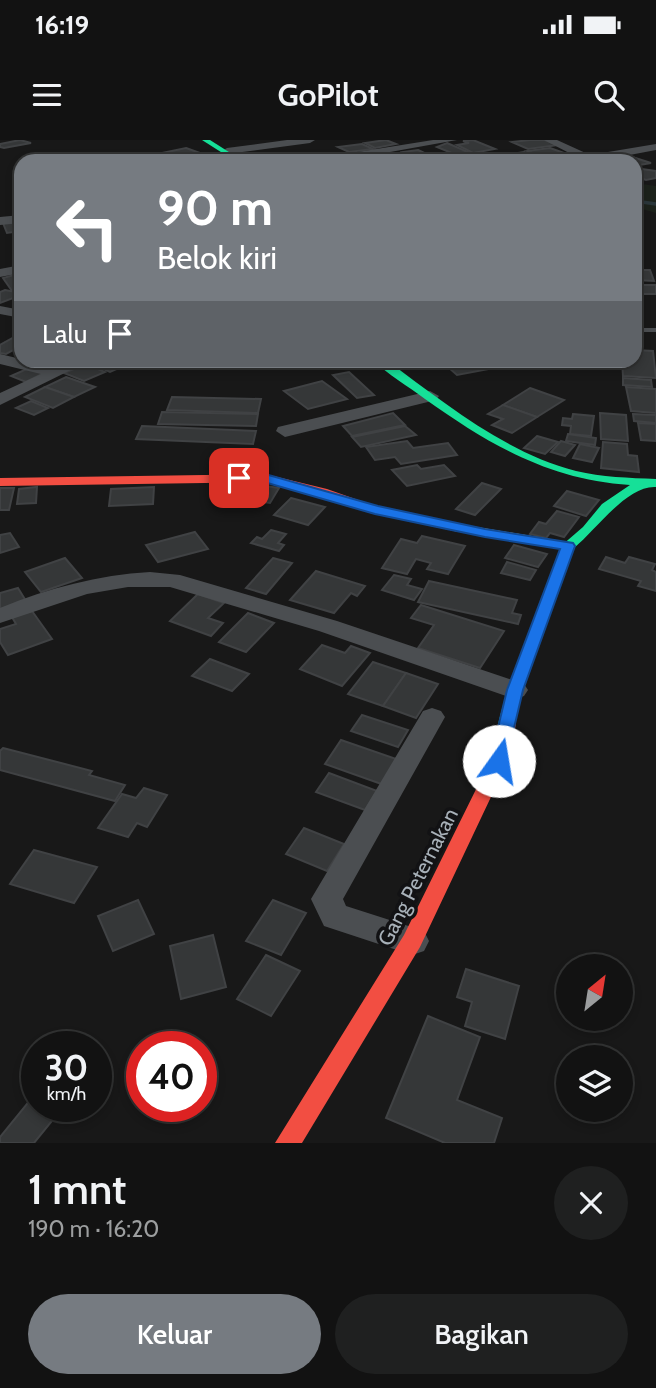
<!DOCTYPE html>
<html lang="id">
<meta charset="utf-8">
<style>
:root{--surface:#121212;--page:#1f2020;--text:#f1f3f6;--muted:#9c9e9f;--line:#313232;--accent:#767b81}
body{margin:0;font-family:Cabin,sans-serif;background:var(--page);color:var(--text);height:100vh;display:flex;flex-direction:column;font-size:26px;white-space:nowrap}
*{box-sizing:border-box;margin:0}
p{font-size:23px;color:var(--muted)}
.icon{flex:none;width:38px;height:38px;fill:none;stroke:currentColor;stroke-width:2;stroke-linecap:round;stroke-linejoin:round}
.map{position:relative;height:1003px;overflow:hidden}
.panel{display:flex;flex-direction:column;background:var(--surface);flex:1}
.panel>*{flex:none}
.hud{position:absolute;left:14px;top:14px;width:628px;height:214px;border-radius:21px;box-shadow:0 4px 10px #0003,0 0 0 2px var(--line);background:#767b81;color:#fff;overflow:hidden}
.needle{width:46px;rotate:30deg}
.buttons{position:absolute;left:556px;top:814px;display:grid;gap:14px}
.buttons a{display:grid;place-items:center;width:77px;height:77px;border-radius:50%;background:var(--surface);box-shadow:0 4px 10px #0003,0 0 0 2px var(--line);font-size:35px}
.speed{position:absolute;left:21px;top:891px;display:flex;gap:14px;font-size:35px;font-weight:700;text-align:center}
.speed>*{display:grid;place-content:center;width:91px;height:91px;border-radius:50%;background:var(--surface);box-shadow:0 4px 10px #0003,0 0 0 2px var(--line);line-height:1}
.speed small{font-size:18px;font-weight:400}
.speed .limit{border:10px solid #d22;background:#fff;color:#111}
.pin{position:absolute;display:grid;place-items:center;width:60px;height:60px;color:#fff;margin:-30px;border-radius:14px;box-shadow:0 4px 10px #0006}
.me{position:absolute;width:77px;margin:-38px;rotate:13deg;stroke-linejoin:round;filter:drop-shadow(0 0 5px #0008)}
.turn{display:flex;align-items:center;gap:24px;height:147px;padding:0 28px;font-size:32px}
.turn .icon{width:91px;height:91px;stroke-width:2.5}
.turn b{display:block;font-size:49px;line-height:60px}
.then{display:flex;align-items:center;height:66px;padding:0 28px;background:#0003;gap:14px;font-size:26px}
.round{display:grid;place-items:center;flex:none;width:74px;height:74px;border-radius:37px;background:var(--page)}
.headline{display:flex;align-items:center;justify-content:space-between;height:119px;padding:0 28px}
h1{font-size:42px;font-weight:600;line-height:52px}
.cta{display:flex;gap:14px;margin-top:auto;padding:14px 28px}
.cta a{flex:1;height:80px;border-radius:42px;background:var(--accent);color:#fff;font-size:28px;font-weight:600;line-height:80px;text-align:center}
.cta a+a{background:var(--page);color:var(--text)}
.status{display:flex;justify-content:space-between;align-items:center;height:49px;padding:0 35px;background:var(--surface);direction:ltr}
.status svg{height:19px;fill:currentColor}
header{display:flex;justify-content:space-between;align-items:center;height:91px;padding:0 28px;background:var(--surface);font-size:32px;font-weight:600}
.map>svg:first-child{display:block}
</style>
<div class="status"><b>16:19</b><svg viewBox="0 0 49 12"><path d="M0 12V9h3v3zM5 12V6h3v6zM10 12V3h3v9zM15 12V0h3v12zM26 1h20v11H26zM47 4h2v5h-2z"/></svg></div>
<header><svg class="icon" aria-label="menu" viewBox="0 0 24 24"><path d="M4 6h16M4 12h16M4 18h16"/></svg>GoPilot<svg class="icon" aria-label="search" viewBox="0 0 24 24"><circle cx="10" cy="10" r="6"/><path d="M15 15l6 6"/></svg></header>
<div class="map">
<svg width="656" height="1003" viewBox="0 0 656 1003">
<rect width="100%" height="100%" fill="#181818"/>
<path fill="#1c221b" d="M635,43L656,46V73L635,67Z"/>
<g fill="none" stroke-linecap="round" stroke-linejoin="round">
<path stroke="#2a363a" stroke-width="3.5" d="M635,61L656,64"/>
</g>
<g fill="#353738" stroke="#404244" stroke-width="2">
<path d="M20,0L31,3L4,8L0,7V4Z"/>
<path d="M386,0L396,4L375,8L365,3Z"/>
<path d="M473,0L495,9L473,13L457,5L469,3L463,1Z"/>
<path d="M530,0H545L558,5L528,9L512,2Z"/>
<path d="M447,3L468,12L454,14L437,7Z"/>
<path d="M362,4L373,9L349,12L338,7Z"/>
<path d="M186,8L200,13L176,18L162,13Z"/>
<path d="M550,8L564,13L541,17L527,11Z"/>
<path d="M418,10L435,18L420,20L403,12Z"/>
<path d="M524,12L545,21H529L512,14Z"/>
<path d="M386,13L395,18L405,21L370,20L383,18L376,15Z"/>
<path d="M162,14L172,18L155,21L125,20Z"/>
<path d="M626,15L651,23L640,25L635,21L611,18Z"/>
<path d="M635,28L656,31V38L646,40L635,36Z"/>
<path d="M21,80V91L7,93L3,83Z"/>
<path d="M635,130H650L654,141L635,140Z"/>
<path d="M21,133V149L12,151L3,138Z"/>
<rect x="635" y="145" width="21" height="9"/>
<path d="M5,150L21,153V155L0,163V152Z"/>
<path d="M18,195H21V206L6,214L0,213V205Z"/>
<path d="M635,210L653,211L656,238L623,236L622,220H635Z"/>
<path d="M91,220H137L110,232L87,222Z"/>
<path d="M440,220H516L520,223L457,235Z"/>
<path d="M86,224L105,232L84,241L64,233Z"/>
<path d="M29,228L44,233L26,242L11,236Z"/>
<path d="M349,232L374,255L357,258L333,235Z"/>
<path d="M66,237L95,247L74,257L45,247Z"/>
<path d="M623,238L651,240L652,247L623,245Z"/>
<path d="M322,241L347,259L308,269L284,251Z"/>
<path d="M45,247L74,257L53,268L25,257Z"/>
<path d="M626,247L656,249V273L631,271Z"/>
<path d="M530,248L564,260L537,277L503,265Z"/>
<path d="M172,257L261,259L258,273L167,270Z"/>
<path d="M31,261L48,268L34,275L16,268Z"/>
<path d="M503,265L537,277L512,293L492,285L503,279L488,274Z"/>
<path d="M162,272L258,274L256,286L158,284Z"/>
<path d="M393,273L405,285L352,296L343,286Z"/>
<path d="M600,273L626,275L628,301L601,299Z"/>
<path d="M573,274L594,276L591,296L570,294L571,286L562,285L563,278L572,279Z"/>
<path d="M633,274L656,275V283L634,281Z"/>
<path d="M638,283L656,284V301L641,300Z"/>
<path d="M142,286L256,291L253,304L136,299Z"/>
<path d="M405,286L416,295L361,307L352,297Z"/>
<path d="M568,294L596,298L595,305L566,301Z"/>
<path d="M537,296L558,302L545,314L524,308Z"/>
<path d="M407,301L413,308L448,303L457,315L401,324L395,317L375,320L366,307Z"/>
<path d="M561,301L575,305L565,316L551,312Z"/>
<path d="M603,302L627,304L628,315L637,316L639,332L601,328Z"/>
<path d="M580,304L599,308L592,322L573,318Z"/>
<path d="M417,325L421,329L444,325L455,336L407,346L392,330Z"/>
<path d="M482,343L501,349L475,375L456,369Z"/>
<path d="M253,344L279,348L270,363L243,359Z"/>
<path d="M37,347L36,363L17,364L19,349Z"/>
<path d="M154,347L153,364L109,366L111,349Z"/>
<path d="M0,348H14L9,370H0Z"/>
<path d="M567,351L599,360L586,376L554,366Z"/>
<path d="M291,358L325,367L308,385L274,375Z"/>
<path d="M557,371L579,377L564,397L550,393L546,398L530,394L539,382L546,384Z"/>
<path d="M271,390L286,394L278,403L284,405L279,411L251,403L257,397L262,399Z"/>
<path d="M195,392L208,409L158,422L146,405Z"/>
<path d="M10,393L19,407L0,413V395Z"/>
<path d="M422,396L465,406L448,434L427,429L431,423L416,419L407,434L382,428L401,399L417,403Z"/>
<path d="M514,405L547,414L538,427L505,418Z"/>
<path d="M606,417L625,423L629,417L655,424L652,430L656,432V451L638,446L641,441L599,429Z"/>
<path d="M65,418L82,438L41,452L25,432Z"/>
<path d="M273,418L292,423L266,454L246,448Z"/>
<path d="M507,422L536,430L530,440L501,433Z"/>
<path d="M316,431L365,446L357,456L351,453L334,473L290,460Z"/>
<path d="M394,435L411,439L407,445L422,449L414,460L382,450Z"/>
<path d="M429,441L517,460L512,473L521,475L518,484L418,462Z"/>
<path d="M18,448L26,461L0,469V453Z"/>
<path d="M198,454L224,463L208,478L223,483L211,496L170,481Z"/>
<path d="M421,465L504,491L480,528L418,508L434,485L411,478Z"/>
<path d="M32,471L52,499L8,515L0,502V489L16,484L12,477Z"/>
<path d="M248,473L274,483L246,512L219,502Z"/>
<path d="M322,505L345,513L351,506L370,513L342,546L300,529Z"/>
<path d="M210,519L249,534L232,551L192,536Z"/>
<path d="M373,522L406,533L383,566L348,554Z"/>
<path d="M406,533L438,544L416,578L383,566Z"/>
<path d="M362,575L408,590L398,607L351,591Z"/>
<path d="M341,600L402,621L387,646L325,624Z"/>
<path d="M3,608L92,631L89,635L125,645L115,661L0,630V611Z"/>
<path d="M329,633L377,651L365,670L316,652Z"/>
<path d="M144,648L167,655L147,687L137,683L128,697L98,688L122,654L136,658Z"/>
<path d="M304,688L344,704L327,731L286,714Z"/>
<path d="M34,710L97,727L74,763L10,744Z"/>
<path d="M138,760L154,794L113,811L98,776Z"/>
<path d="M273,760L306,773L281,815L246,801Z"/>
<path d="M213,795L226,847L181,859L170,806Z"/>
<path d="M266,815L300,831L271,876L237,859Z"/>
<path d="M466,829L519,846L505,899L465,886L472,862L457,857Z"/>
<path d="M428,876L480,897L457,960L502,978L494,1003H445L386,978Z"/>
<path d="M35,954L37,966H53L60,971L34,1003H0V997Z"/>
</g>
<g fill="none" stroke-linecap="round" stroke-linejoin="round">
<rect fill="#4b4e51" fill-rule="evenodd" x="637" y="188" width="19" height="4"/>
<g fill="#4b4e51" fill-rule="evenodd">
<path d="M287,0H315L310,3L227,14L222,11L227,8Z"/>
<path d="M433,0H457L340,21H315L320,18Z"/>
<path d="M544,0H557L590,15L656,4V10L598,21H566L577,17Z"/>
<path d="M21,75V83L0,85V77Z"/>
<path d="M21,125V133L0,137V129Z"/>
<path d="M0,166L21,170V178L0,174Z"/>
<path d="M0,214L54,227L69,220H91L0,265V253L41,234L0,224Z"/>
<path d="M430,251L439,256L436,260L285,297L276,291L278,287Z"/>
<path d="M150,432L180,435L337,481L524,544L528,550L524,556L515,559L506,556L319,491L170,447H128L87,454L0,483V468C49,448 98,435 150,432Z"/>
<path d="M432,568L441,571L445,577L343,759L346,766L424,791L429,801L424,811L412,815L324,786L311,759L423,571Z"/>
</g>
<g fill="#16e098" fill-rule="evenodd">
<path d="M202,0H210L243,21H235Z"/>
<path d="M373,220H386C444,262 505,313 576,331C602,337 629,338 656,339V347C627,345 596,390 574,408L523,550L513,588H501L498,584L507,550L561,406L583,387L602,364L630,345C549,340 490,305 425,259C408,246 388,235 373,220Z"/>
</g>
<path fill="#ffcf43" fill-rule="evenodd" d="M459,384L568,402L575,406L568,410L454,391L452,388L454,385Z"/>
<g fill="#f24e42" fill-rule="evenodd">
<path d="M265,334L327,349L378,367L464,385L466,388L459,392L370,373L317,355L265,342L0,346V338Z"/>
<path d="M507,578L513,580L516,584L508,621L420,807L302,1003H275L404,795L490,621L498,584L501,580Z"/>
</g>
</g>
<path fill="#1a73e8" stroke="#114b97" stroke-width="2" d="M239,334H265L378,366L485,389L573,403L575,406L523,550L505,626H492L490,621L507,550L560,409L485,397L375,374L264,342L234,341V335Z"/>
<g text-anchor="middle" stroke-width="7" stroke-linejoin="round" paint-order="stroke">
<g font-size="21" fill="#a8b1b9" stroke="#121214">
<text transform="translate(418 737) rotate(-63)" y="7">Gang Peternakan</text>
</g>
</g>
</svg>
<div class="buttons">
<a><svg class="needle" viewBox="-14 -14 28 28"><path d="M0-13l5 13h-10z" fill="#e53935"/><path d="M0 13l5-13h-10z" fill="#9c9e9f"/></svg></a>
<a><svg class="icon" aria-label="layers" viewBox="0 0 24 24"><path d="M12 4l9 5-9 5-9-5zM3 14l9 5 9-5"/></svg></a>
</div>
<div class="speed"><div>30<small>km/h</small></div><div class="limit">40</div></div>
<div class="pin" style="left:239px;top:338px;background:#d93025"><svg class="icon" aria-label="arrive" viewBox="0 0 24 24"><path d="M6 21V4h12l-3 4 3 4H6"/></svg></div>
<svg class="me" style="left:499px;top:621px" viewBox="-20 -20 40 40"><circle r="19" fill="#fff"/><path d="M0-13L10 11 0 6-10 11z" fill="#1a73e8"/></svg>
<div class="hud">
<div class="turn"><svg class="icon" aria-label="left" viewBox="0 0 24 24"><path d="M17 20v-9H6M10 6l-5 5 5 5"/></svg><div><b>90 m</b>Belok kiri</div></div>
<div class="then">Lalu<svg class="icon" aria-label="arrive" viewBox="0 0 24 24"><path d="M6 21V4h12l-3 4 3 4H6"/></svg></div>
</div>
</div>
<section class="panel">
<div class="headline"><div><h1>1 mnt</h1><p>190 m · 16:20</p></div><a class="round"><svg class="icon" aria-label="close" viewBox="0 0 24 24"><path d="M6 6l12 12M18 6L6 18"/></svg></a></div>
<div class="cta"><a>Keluar</a><a>Bagikan</a></div>
</section>
